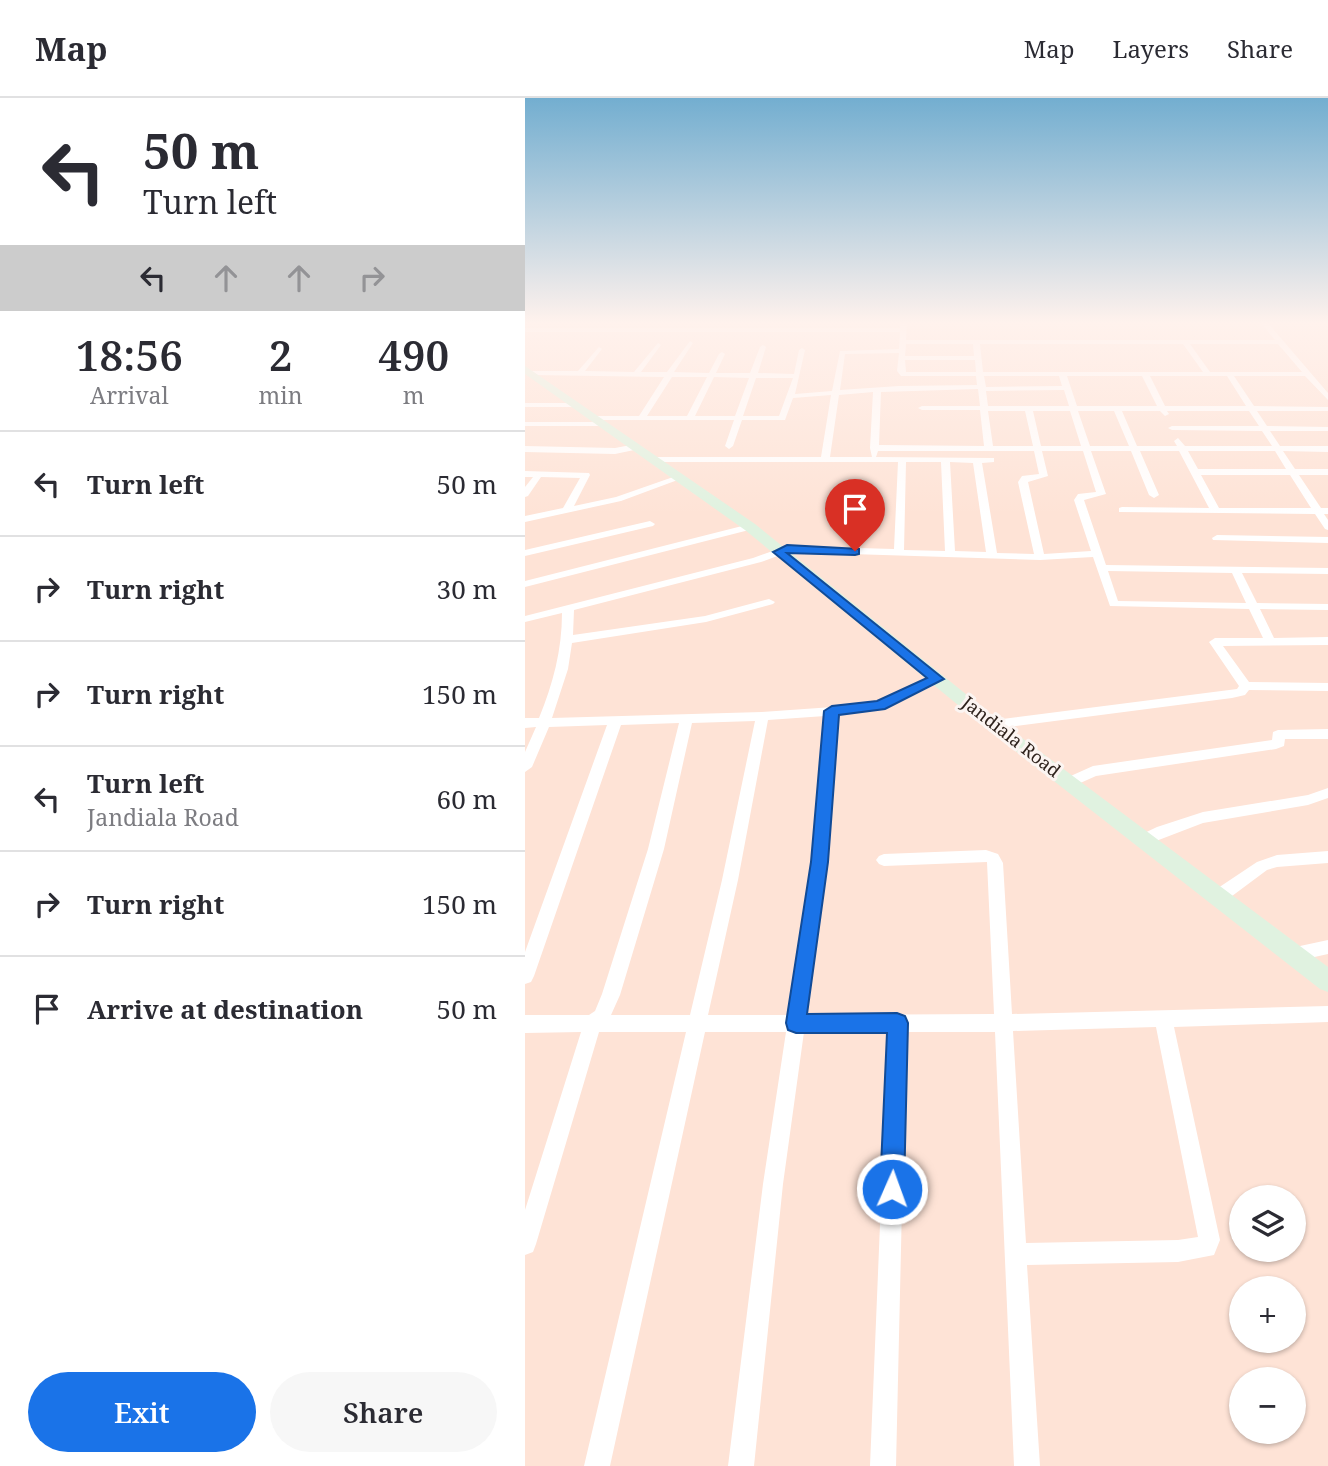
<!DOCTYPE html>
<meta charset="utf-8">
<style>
:root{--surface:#fff;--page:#f7f7f7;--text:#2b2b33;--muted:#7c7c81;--line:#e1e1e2;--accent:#1a73e8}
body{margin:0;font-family:"Noto Serif",serif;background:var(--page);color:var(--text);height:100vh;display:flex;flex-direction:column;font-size:26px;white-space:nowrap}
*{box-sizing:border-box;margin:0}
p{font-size:23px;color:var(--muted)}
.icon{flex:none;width:38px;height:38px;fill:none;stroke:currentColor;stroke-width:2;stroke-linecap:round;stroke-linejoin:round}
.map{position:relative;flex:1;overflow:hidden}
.side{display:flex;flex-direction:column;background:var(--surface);width:525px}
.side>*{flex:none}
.guide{background:#fff;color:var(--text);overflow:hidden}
.controls{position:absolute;left:704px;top:1087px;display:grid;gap:14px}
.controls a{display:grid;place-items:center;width:77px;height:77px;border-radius:50%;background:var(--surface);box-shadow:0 2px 5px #0004;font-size:35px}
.pin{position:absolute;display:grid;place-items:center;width:60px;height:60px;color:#fff;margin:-72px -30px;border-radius:50% 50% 50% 0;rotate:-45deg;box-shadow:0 0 7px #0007}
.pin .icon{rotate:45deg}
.me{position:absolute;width:77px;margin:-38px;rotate:2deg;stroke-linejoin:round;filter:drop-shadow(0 0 5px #0008)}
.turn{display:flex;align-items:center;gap:24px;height:147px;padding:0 28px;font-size:32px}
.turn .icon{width:91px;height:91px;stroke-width:2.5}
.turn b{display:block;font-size:49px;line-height:60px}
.lanes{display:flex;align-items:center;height:66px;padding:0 28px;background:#0003;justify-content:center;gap:35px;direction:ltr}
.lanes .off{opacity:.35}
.eta{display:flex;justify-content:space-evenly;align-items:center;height:119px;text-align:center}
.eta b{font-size:42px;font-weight:600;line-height:49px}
.action{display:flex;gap:14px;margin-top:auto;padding:14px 28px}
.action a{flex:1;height:80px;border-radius:42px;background:var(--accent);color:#fff;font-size:28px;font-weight:600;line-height:80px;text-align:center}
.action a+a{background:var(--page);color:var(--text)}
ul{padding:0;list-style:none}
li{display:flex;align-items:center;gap:21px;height:105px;padding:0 28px;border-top:2px solid var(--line)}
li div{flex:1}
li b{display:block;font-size:26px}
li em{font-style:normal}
header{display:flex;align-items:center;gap:42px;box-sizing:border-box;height:98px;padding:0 35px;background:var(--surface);border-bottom:2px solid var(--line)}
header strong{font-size:33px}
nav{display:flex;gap:38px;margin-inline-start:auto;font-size:24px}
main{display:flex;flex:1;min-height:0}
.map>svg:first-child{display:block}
</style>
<header>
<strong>Map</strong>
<nav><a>Map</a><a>Layers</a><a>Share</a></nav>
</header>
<main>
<section class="side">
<div class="guide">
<div class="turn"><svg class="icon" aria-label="left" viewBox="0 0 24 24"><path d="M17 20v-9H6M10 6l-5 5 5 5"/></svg><div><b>50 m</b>Turn left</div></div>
<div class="lanes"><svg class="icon" aria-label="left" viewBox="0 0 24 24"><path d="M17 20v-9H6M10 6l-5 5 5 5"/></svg><svg class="icon off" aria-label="ahead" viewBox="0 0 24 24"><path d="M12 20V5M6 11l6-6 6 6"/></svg><svg class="icon off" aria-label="ahead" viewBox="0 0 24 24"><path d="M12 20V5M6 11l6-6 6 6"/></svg><svg class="icon off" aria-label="right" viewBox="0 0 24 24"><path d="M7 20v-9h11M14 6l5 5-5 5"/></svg></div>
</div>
<div class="eta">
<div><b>18:56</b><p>Arrival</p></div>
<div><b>2</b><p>min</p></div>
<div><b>490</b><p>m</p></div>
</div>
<ul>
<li><svg class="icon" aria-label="left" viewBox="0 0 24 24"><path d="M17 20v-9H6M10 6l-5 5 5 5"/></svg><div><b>Turn left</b></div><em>50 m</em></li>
<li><svg class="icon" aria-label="right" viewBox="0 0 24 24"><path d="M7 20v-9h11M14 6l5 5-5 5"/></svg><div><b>Turn right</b></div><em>30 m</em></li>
<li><svg class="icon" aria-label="right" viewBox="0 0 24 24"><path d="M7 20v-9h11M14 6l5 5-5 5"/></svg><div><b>Turn right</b></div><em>150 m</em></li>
<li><svg class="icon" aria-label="left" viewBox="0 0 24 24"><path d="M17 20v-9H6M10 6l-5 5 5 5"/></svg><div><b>Turn left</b><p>Jandiala Road</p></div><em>60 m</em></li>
<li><svg class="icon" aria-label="right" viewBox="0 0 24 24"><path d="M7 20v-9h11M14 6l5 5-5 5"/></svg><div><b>Turn right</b></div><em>150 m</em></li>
<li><svg class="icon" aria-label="arrive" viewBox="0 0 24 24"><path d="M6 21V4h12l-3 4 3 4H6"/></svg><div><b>Arrive at destination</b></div><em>50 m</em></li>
</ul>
<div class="action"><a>Exit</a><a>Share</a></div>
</section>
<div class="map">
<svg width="803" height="1368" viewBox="0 0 803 1368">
<rect width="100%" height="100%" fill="#fee3d6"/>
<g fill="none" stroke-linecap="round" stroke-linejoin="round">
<g fill="#fff" fill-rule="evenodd">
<path d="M376,224H382L381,242H750L735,224H742L803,295V302L780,278H709L729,308L803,309V313H732L742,328L803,329V333H745L755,348H803V354L758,353L770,371H803V377H774L796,410H803V416H799L803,422V432L800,431L790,416L594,414V410L597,409L684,410L654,353H615L634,397L629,400L624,397L606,353H566L581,396L559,402L581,467L803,470V476L717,475L732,505L803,506V512L735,511L749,540L803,539V547L698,548L724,584L803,585V593L724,592L720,597L707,600L467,631L462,629L460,626L462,623L712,591L714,588L684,544L690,540H738L724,511L585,508L568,459L515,462L263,454L236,464L49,512L48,537L180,518L244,501L250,504L248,506L181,524L47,545L43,571L27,620L237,614L336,607L352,603L408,578H416L418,581L416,584C378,602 356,614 313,617L303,764L282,917L469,916L462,764L359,768L354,766L351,762L354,758L359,756L461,752L473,756L478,765L487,916L803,908V924L649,929L695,1142L689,1157L653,1164L502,1167L515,1368H489L470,934H381L371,1368H345L363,934H279L258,1086L229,1368H203L238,1086L261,934H180L85,1368H59L161,934H74L11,1146L8,1154L0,1157V1112L56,934L0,935V917H64L70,913L77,896L123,751L154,625L96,627L9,878L6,884L0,886V854L82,627L24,629L7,669L0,674V654L11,629L0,630V620H14C28,586 37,552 37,515L0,524V518L228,460L262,448L369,451L373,364H127L123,361L124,359H296L306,297L268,300L260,322H217L208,348L204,351L200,348L209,322H69L65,320L69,318H114L139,279L7,277L3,275L7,273H53L74,249L77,251L60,273L109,274L133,245L136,247L116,274H142L165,243L168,245L149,274L184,275L194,256L197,254L200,256L191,275H225L235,249L238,247L241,249L233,275L269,276L274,252L277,250L280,252L270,296L307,293L315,253L374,251L375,234H0V230H375ZM381,246H448L449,258H380ZM455,246H658L678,274H458ZM665,246H753L777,274H685ZM374,255L372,273L376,278H451L452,287L374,288L315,292L320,256ZM380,262H450L451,274H381ZM459,278H534L537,288L461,289ZM542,278H617L632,308H552ZM625,278H702L721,308H640ZM147,279H182L162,318H122ZM189,279L224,280L210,318H170ZM231,280H268L254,318H218ZM453,291L455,308H397L393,310L397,312H455L459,348L354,347L356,294ZM539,292L544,308H463L461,293ZM348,294L345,350L347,359H305L314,297ZM463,313H500L508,348H468ZM508,313H545L556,348H516ZM553,313H589L604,348H565ZM597,313H635L640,318L644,316L642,313H724L734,328H647L643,330L647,332L737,333L747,348H660L653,340L649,343L652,348H612ZM353,353H509L514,376L497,378L493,384L509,456L472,455L457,365L469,364V360L351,359ZM517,353H558L571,394L553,396L549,402L566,453L519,456L503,384L523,378ZM663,353H750L761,371H673ZM381,364H416L420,453L379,452ZM425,364L448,365L461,454L430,453ZM676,377H765L786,410H694ZM583,473L707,475L721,505L593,503ZM300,618L287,764L264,917H183L213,782L243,622ZM230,623L197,782L165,917H86L95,897L139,751L167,625ZM631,929L673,1139L653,1142L501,1145L488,933Z"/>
<path d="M0,305H52L56,307L52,309H0Z"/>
<path d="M0,324H79L83,326L79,328H0Z"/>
<path d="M111,346L115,349L114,351L90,356L0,354V348L90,350Z"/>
<path d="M0,373L64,375L65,377L49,408L91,399L151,378L158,380L96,403L0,424V418L38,410L55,380L16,379L3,398L0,399V389L8,379H0Z"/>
<path d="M125,423L130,426L128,428L0,458V452Z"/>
<path d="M225,426L228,427V431L0,489V483Z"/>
<path d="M692,437L803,439V445L688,442L687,440Z"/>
<path d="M803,631V641H760L759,648L751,651L571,678L544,690L537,685L539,681L568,668L747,642L748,634L753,632Z"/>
<path d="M803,690V700L783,707L678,725L618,748L613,746L611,742L613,738L632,729L678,714L783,697Z"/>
<path d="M803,753V765L752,769L742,772L699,804L693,806L687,804L685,799L687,794L732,764L752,757Z"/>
<path d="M803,842V856L767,864L761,861L759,856L761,851Z"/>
</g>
<path fill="#e0f2e0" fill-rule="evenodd" d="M0,268L230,426L473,622L803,869V894L795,891L461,630L220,432L0,276Z"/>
</g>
<linearGradient id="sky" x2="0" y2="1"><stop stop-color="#73aed0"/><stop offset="0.54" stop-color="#fff2ed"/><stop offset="1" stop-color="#fff2ed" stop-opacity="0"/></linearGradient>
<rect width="803" height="416" fill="url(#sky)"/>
<path fill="#1a73e8" stroke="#114b97" stroke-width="2" d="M262,447L334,451V456L330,457L262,455L419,581L360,611L314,617L303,764L282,916L372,915L380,918L383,925L379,1091L375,1100L367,1103L358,1100L355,1091L362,935H271L263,932L261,925L286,764L299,613L307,608L352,603L402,580L248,454Z"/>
<g text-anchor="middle" stroke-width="6" stroke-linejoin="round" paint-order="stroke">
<g font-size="18" fill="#2f231d" stroke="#fcf5f2">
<text transform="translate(486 639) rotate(38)" y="6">Jandiala Road</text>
</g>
</g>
</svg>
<div class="controls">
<a><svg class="icon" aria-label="layers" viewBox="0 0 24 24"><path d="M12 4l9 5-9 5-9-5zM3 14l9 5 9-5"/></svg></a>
<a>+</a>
<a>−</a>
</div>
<div class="pin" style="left:330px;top:453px;background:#d93025"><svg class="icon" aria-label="arrive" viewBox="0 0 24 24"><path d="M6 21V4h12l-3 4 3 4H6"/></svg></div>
<svg class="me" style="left:367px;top:1091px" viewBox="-20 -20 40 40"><circle r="17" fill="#1a73e8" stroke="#fff" stroke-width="3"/><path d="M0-11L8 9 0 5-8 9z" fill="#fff"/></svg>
</div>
</main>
